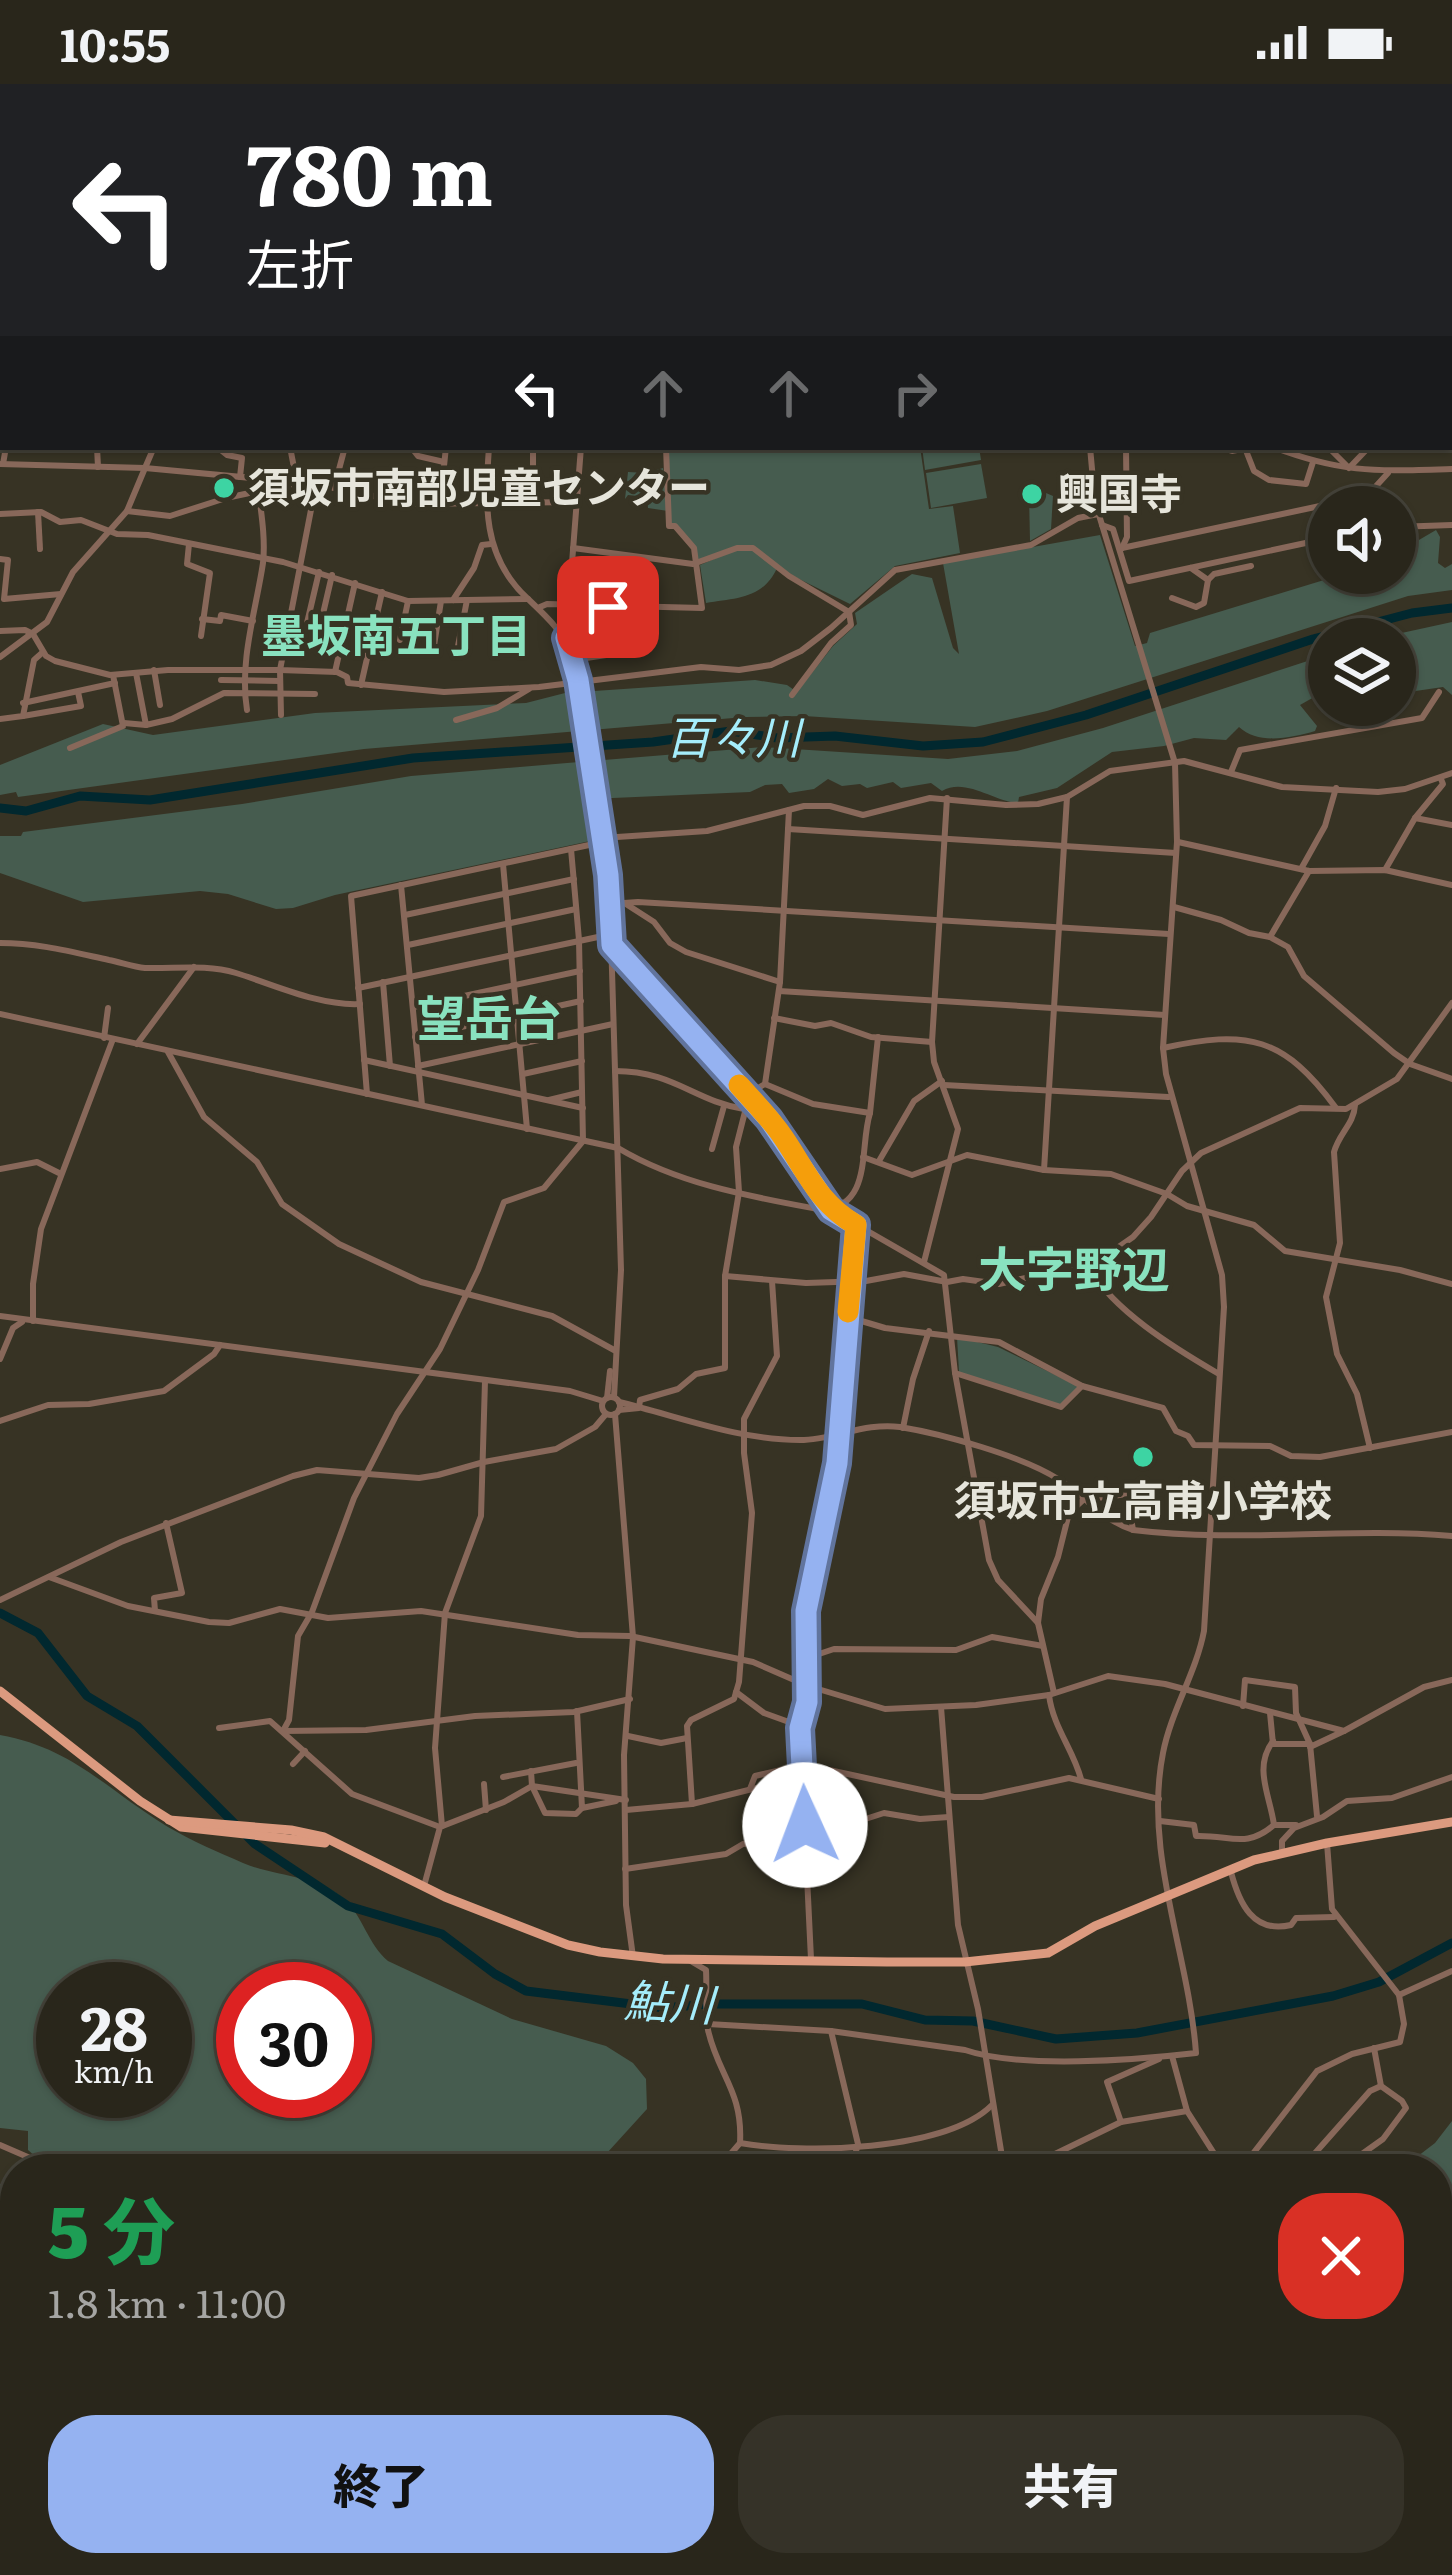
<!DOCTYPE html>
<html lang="ja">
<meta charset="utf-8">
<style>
:root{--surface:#29261b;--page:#353228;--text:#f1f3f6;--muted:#a5a5a3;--line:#45433a;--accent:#95b2f1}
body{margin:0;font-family:Literata,"Noto Sans JP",serif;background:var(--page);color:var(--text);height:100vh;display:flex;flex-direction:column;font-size:45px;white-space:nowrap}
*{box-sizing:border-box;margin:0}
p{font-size:39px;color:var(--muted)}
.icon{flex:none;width:66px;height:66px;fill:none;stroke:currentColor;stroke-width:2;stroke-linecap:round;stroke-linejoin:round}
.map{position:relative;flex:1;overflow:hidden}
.panel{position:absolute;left:0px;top:2070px;width:1452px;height:423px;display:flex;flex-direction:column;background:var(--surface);border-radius:48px 48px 0 0;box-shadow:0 3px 9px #0004,0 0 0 3px var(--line)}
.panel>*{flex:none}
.top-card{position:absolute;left:0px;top:0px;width:1452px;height:366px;box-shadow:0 3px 9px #0004,0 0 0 3px var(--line);background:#202124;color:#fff;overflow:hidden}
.buttons{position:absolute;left:1308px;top:402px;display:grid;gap:24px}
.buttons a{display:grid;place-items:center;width:108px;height:108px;border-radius:50%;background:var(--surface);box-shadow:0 3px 9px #0004,0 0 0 3px var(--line);font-size:60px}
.speed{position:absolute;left:36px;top:1878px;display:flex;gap:24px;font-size:60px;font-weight:700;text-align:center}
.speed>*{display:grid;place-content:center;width:156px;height:156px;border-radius:50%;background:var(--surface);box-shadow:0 3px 9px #0004,0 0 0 3px var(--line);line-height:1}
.speed small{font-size:30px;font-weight:400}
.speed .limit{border:18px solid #d22;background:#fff;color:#111}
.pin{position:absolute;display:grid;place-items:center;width:102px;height:102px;color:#fff;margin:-51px;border-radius:24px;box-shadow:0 6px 18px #0006}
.me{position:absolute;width:132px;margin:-66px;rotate:358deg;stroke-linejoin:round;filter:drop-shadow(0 0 9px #0008)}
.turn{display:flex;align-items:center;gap:42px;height:252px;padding:0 48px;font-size:54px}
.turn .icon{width:156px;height:156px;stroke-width:2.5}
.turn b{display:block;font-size:84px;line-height:102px}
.lanes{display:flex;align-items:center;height:114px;padding:0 48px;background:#0003;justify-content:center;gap:60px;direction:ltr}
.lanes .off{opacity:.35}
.round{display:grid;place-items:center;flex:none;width:126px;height:126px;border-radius:48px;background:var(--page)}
.head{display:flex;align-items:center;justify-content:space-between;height:204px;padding:0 48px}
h1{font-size:72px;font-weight:800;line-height:90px;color:#1e9e55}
.button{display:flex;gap:24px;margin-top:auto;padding:24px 48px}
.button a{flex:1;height:138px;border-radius:48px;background:var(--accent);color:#111;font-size:48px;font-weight:800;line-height:138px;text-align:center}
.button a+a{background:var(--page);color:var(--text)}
.status{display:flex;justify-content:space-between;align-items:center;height:84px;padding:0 60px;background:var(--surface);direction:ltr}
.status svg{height:33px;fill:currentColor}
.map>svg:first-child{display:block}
</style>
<div class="status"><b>10:55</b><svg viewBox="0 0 49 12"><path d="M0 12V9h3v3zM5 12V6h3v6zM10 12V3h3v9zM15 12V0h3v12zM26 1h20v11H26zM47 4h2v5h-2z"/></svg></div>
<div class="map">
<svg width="1452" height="2491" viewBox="0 0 1452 2491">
<rect width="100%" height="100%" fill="#373324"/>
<g fill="#465c4f" fill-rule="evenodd">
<path d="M668,363H920L929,425L953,422L960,469L895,482L850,520L795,493L753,463L698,476L695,463L670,441Z"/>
<path d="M922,363H979L981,376L925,386Z"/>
<path d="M981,380L987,414L931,424L926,389Z"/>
<path d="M663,384L668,427L648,424L647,413L628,411L625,415L628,388L646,389Z"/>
<path d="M1046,409L1053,412L1051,445L1030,457L1029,410Z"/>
<path d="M1436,446L1440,453L1438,479L1445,484L1452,480V506L1408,512L1047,627L975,643L804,632L745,633L364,665L18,713L16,708L0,711V681L103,640L153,651L315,629L526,619L565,609L755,596L787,601L797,608L833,562L857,540L855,529L912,490L932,494L953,564L959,570L943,479L1100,451L1135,562L1147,559L1150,549L1347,489H1395V470Z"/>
<path d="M735,466H753L777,484C763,515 736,514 706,519L700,481Z"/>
<path d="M1452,538V611L1443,603L1395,610L1406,592L1403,588L1395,591V555H1374Z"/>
<path d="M1329,570V609L1323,608L1300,621L1317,642L1315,647C1291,654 1258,661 1239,643L1226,656L1194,654L1164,662L1112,668L1057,704L1019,713L1018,719C993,717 965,693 942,707L931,699L901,704L893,698L867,704L860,700L842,702L828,695L814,705L789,709L782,700L765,701L750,708L590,715L595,756L335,811L293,824L276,825L228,810L200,807L83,818L0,789V752H21L23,748L242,720L411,692L567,679L763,663L948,675L1017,667L1103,644Z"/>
<path d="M957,1253L998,1263L1080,1303L1060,1322L959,1288Z"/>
<path d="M0,1651C73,1664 107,1706 168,1743C192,1757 218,1768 243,1779C275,1793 320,1791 346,1817C364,1835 368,1860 388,1877L512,1935L606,1962L633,1979L646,1995L647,2025L607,2069L599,2085H40L44,2080L28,2066V2047L0,2044ZM63,1905H165V2007H63ZM243,1905H345V2007H243Z"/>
<path d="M1452,2037V2491H1068L1074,2478H1437V2085H1401L1435,2059Z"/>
<path d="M0,2100H15V2478H754V2491H0Z"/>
</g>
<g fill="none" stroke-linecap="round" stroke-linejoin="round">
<g stroke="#01282f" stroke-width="9">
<path d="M0,724L26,727L80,712L150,716L413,674L653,658L731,647L777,654L835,652L923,662L983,658L1086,631L1313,555L1412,529L1452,524"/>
<path d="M0,1529L38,1549L87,1612L137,1642L255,1760L348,1822L442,1850L495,1890L526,1907L664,1924L708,1920H862L925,1936L973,1937L1056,1955L1137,1949L1333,1912L1379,1898L1452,1859"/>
</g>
<g stroke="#88685a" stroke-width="6">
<path d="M104,0L105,3"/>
<path d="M384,0V3"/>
<path d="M502,0V3"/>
<path d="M935,0L939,3"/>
<path d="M1021,0L1022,3"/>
<path d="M1055,0L1058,3"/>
<path d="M1313,0L1315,3"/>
<path d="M1436,0L1438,3"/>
<path d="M30,3V0"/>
<path d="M201,3V0"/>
<path d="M614,3V0"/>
<path d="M667,3V0"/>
<path d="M748,3V0"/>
<path d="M992,3L996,0"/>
<path d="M1040,3L1044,0"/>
<path d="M1114,3L1117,0"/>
<path d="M1449,19L1452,24"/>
<path d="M1449,77L1452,76"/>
<path d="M1449,106L1452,108"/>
<path d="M0,143L3,144"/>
<path d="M1449,168L1452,167"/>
<path d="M0,272L3,271"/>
<path d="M0,325H3"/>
<path d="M1449,349L1452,351"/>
<path d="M97,363L98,383"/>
<path d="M217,363L227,371L242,374L240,393"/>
<path d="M411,363L418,372L444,378"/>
<path d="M489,363C485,420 482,472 527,514C547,533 562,546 573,573L610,820L621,1186L614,1313"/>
<path d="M1219,363L1232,367L1246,364"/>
<path d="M1273,363C1344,390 1378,387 1452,385"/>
<path d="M1328,363L1347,382"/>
<path d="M1245,364L1254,387L1269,396L1306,400L1313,378"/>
<path d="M0,380L145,384L154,363"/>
<path d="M3,380L6,363"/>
<path d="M1349,384L1369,363"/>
<path d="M316,400L280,586L337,588L347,593L348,599L444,608L539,603L701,583L739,586L771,581L801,567L831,544L895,486L1031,461L1078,434L1098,430"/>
<path d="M334,404L345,363"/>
<path d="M533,419V363"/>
<path d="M440,420L446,363"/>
<path d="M127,427L170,432L226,414L297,399L290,363"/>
<path d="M38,428L40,465"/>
<path d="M0,430L41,428L60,438L81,436L117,450L148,451L283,478L408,517L528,515"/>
<path d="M1102,441L1113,445L1129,497L1329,454"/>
<path d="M1395,443L1452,441"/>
<path d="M189,460L187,480L210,489L201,552"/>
<path d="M573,464L693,480L737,464H753L789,492L849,528"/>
<path d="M1122,464L1367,412L1388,389"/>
<path d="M1122,464L1127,453L1126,363"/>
<path d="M0,475L8,476L4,515L61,510"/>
<path d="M1208,496L1214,490L1251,482"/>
<path d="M1172,514L1196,523L1204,519L1208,496L1191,484"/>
<path d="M453,516L474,484L482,461L491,460"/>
<path d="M540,523L547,520L702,524L694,464L675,442H669L666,363"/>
<path d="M322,534L332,491"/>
<path d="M202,535L220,537L221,531L253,537"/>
<path d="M307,539L319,488"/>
<path d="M0,547L25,546L33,550L46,572L55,577L110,591L168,586H280L281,631"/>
<path d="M566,554L576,547L571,492L581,363"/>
<path d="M400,556L408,517"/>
<path d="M457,567L467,516"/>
<path d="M433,568L441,517"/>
<path d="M0,573L47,538L73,488L127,427L145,384L316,400L412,420L579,418"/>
<path d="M573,576L626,568"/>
<path d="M154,586L160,621"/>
<path d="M335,588L355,499"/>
<path d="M136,589L146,641L172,635L224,609L315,610"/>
<path d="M221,596L280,597"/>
<path d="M361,601L382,508"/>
<path d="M792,611L831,559L851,541L849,528"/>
<path d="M23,619L115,599"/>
<path d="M247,626C239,577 256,526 263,479C266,452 260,422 257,395"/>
<path d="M23,632L81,622L78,608"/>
<path d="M0,635L23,632L34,576L43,568"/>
<path d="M456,636L497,624L529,605"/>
<path d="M124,639L146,641"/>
<path d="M70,664L123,642L113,591"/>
<path d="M1231,688L1240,666L1422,634L1439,608"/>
<path d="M1415,734L1452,741"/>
<path d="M788,745L1176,769"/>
<path d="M602,754L707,747L804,722H830L863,731L930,714L1006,721L1038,720L1067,713L1110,687L1184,677L1282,703L1378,708L1405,705L1452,689"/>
<path d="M1178,758L1309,787L1385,786L1452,801"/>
<path d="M571,765L579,856L583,1057L544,1104L504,1118L478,1186L440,1265L397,1330L354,1414L312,1528L298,1552L289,1636L283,1647L366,1646L475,1632L574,1628L630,1615"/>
<path d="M503,780L527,1045"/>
<path d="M1301,785L1325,742L1336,704"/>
<path d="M1385,786L1415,734L1443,700L1441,695"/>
<path d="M401,801L422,1021"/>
<path d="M610,820L638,818L1169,850"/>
<path d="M626,820L654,838L670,859L686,868L780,898"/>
<path d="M1174,823L1221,836L1249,849L1270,853L1288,863L1304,892L1394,969L1410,980L1452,995"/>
<path d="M405,831L574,795"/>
<path d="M1270,853L1309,787"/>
<path d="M0,859C38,859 72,868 109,876C120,878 133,883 145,884C175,885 206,880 236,889C275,901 319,922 360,920"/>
<path d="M408,861L576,825"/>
<path d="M614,863L769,1035L831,1126L944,1191L955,1289L989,1476L998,1496L1038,1539"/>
<path d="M383,898L390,982"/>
<path d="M358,904L612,850"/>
<path d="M779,907L1165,931"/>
<path d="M413,923L580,887"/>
<path d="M0,930L618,1064C680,1101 753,1113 823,1126C873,1121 859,1064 870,1029L813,1020L765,1000L747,1010"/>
<path d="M774,934L815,942L831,939L871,953L932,958"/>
<path d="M415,953L581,917"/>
<path d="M104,954L108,924"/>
<path d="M137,960L194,883"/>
<path d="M1163,964C1248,945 1284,953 1336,1024"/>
<path d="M168,968L204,1033L257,1078L282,1120L339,1160L421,1198L552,1232L614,1266"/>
<path d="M364,976L583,1024"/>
<path d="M418,982L613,940"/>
<path d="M615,987C674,987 694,1017 744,1025"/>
<path d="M523,990L582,977"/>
<path d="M765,1000L780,898L789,726"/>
<path d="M944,1001L1168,1013"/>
<path d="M367,1010L351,812L603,758"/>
<path d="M549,1016L582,1008"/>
<path d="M1355,1021C1354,1040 1339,1049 1334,1068L1340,1159L1326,1213L1337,1270L1357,1310L1370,1364"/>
<path d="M870,1029L878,953"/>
<path d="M712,1065L724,1022"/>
<path d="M863,1073L912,1091L967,1071L1044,1086L1111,1090L1167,1110L1187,1122L1254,1141L1285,1167L1400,1186L1452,1200"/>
<path d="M879,1077L914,1017L942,997"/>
<path d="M0,1085L37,1078L61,1090"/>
<path d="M1044,1086L1067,713"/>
<path d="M924,1178L958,1045L934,978L932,958L947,714"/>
<path d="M1088,1181C1110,1225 1176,1265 1219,1290"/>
<path d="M725,1192L806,1199L866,1197L904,1190L947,1198L963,1195L999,1200L1097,1178L1133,1153L1151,1133L1182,1087L1201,1069L1300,1024L1346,1025L1397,995L1452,919"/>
<path d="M0,1232L570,1307L603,1317"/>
<path d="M848,1233L885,1244L999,1258L1082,1302"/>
<path d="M33,1237V1200L41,1145L113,955"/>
<path d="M0,1275L13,1244L22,1238"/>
<path d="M955,1289L1061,1323L1082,1302L1163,1324L1176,1347L1188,1352L1194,1361L1270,1362L1291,1372L1320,1373L1452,1348"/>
<circle cx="611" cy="1322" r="9"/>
<path d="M607,1314L610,1287"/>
<path d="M619,1318C678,1332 738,1356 800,1356C834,1356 865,1338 900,1343C943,1350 1022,1372 1058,1395C1085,1411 1102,1436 1133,1446C1239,1459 1346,1443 1452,1452"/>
<path d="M619,1326L639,1324L640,1316L678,1305L696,1290L725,1284V1192L739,1108L736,1063L749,1012"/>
<path d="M615,1330L633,1553L624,1671L626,1821L633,1873"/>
<path d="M0,1337L48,1321L89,1320L164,1307L214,1270L220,1261"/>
<path d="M903,1344L913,1295L929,1247"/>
<path d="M1089,1419L1097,1414L1127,1410L1133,1446"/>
<path d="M49,1493L128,1522L209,1538L229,1539L280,1525L328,1534L421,1527L578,1551L630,1552L753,1578L808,1602L885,1625L976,1621L1049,1611L1108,1592L1165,1600L1344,1647L1424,1603L1452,1596"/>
<path d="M0,1516L121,1458L293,1392L317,1386L419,1394L438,1391L484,1378L556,1365L595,1343L606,1330"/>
<path d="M155,1527L154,1514L182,1509L166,1439"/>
<path d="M807,1574L834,1565L956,1566L992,1553L1043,1562"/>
<path d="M736,1608L764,1629L800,1642"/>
<path d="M1054,1609L1038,1539L1041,1515L1058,1473L1069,1429L1083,1416"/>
<path d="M1049,1611C1053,1643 1073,1665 1081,1695"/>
<path d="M1243,1622L1245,1596L1295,1603L1296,1629L1310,1660L1317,1732"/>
<path d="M941,1623L958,1841L978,1925L1004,2085"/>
<path d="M577,1627L582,1724L616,1717"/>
<path d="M1270,1629L1273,1660H1310"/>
<path d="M219,1644L270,1637L352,1710L440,1743"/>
<path d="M628,1652L661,1659L687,1654"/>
<path d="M1273,1657C1253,1684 1270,1711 1274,1741H1296"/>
<path d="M1310,1663L1344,1647"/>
<path d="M293,1680L305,1667"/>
<path d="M531,1687L532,1702L545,1729L576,1730L582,1724"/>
<path d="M503,1693L576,1679"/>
<path d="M484,1700L486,1726"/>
<path d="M750,1705L755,1692L803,1681"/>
<path d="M692,1720L687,1642L691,1636L734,1615L739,1598L752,1429L744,1369V1335L777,1272L772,1197"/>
<path d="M626,1726L692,1720L829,1686L954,1713H982L1069,1694L1159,1715"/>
<path d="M1160,1737L1194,1741L1196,1752C1232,1751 1245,1765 1274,1741"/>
<path d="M442,1742L435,1664L445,1529L481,1432L485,1297"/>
<path d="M1282,1768V1757L1294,1744L1323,1733L1347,1717L1392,1714L1452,1693"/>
<path d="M625,1785L726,1770L743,1760L783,1754L816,1733L853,1739L884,1729L920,1735L949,1733"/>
<path d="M1231,1788C1239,1819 1253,1850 1291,1841L1296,1834L1334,1833"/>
<path d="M424,1802L440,1743L504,1718L532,1702L626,1716"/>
<path d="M811,1875L800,1648L807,1618L806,1527L837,1379L856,1141"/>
<path d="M1399,1911L1452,1887"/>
<path d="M708,1940L831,1947L965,1966C1020,1985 1136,1976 1196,1969C1189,1870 1143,1769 1163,1669C1171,1627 1196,1589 1204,1547L1224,1223L1222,1191L1166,990L1163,964L1177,758L1175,679L1095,418L1090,363"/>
<path d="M831,1947L858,2060L851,2085"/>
<path d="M1172,1972L1187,2027L1224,2085"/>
<path d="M1121,2038L1107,1998L1159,1975"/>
<path d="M740,2059C801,2070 945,2068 992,2021"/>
<path d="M0,2061L30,2074L38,2085"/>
<path d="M156,2085L175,2075L184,2078L186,2085"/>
<path d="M687,2085L728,2073L740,2059C743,2007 718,1991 708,1946C705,1927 707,1905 706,1886L689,1876"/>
<path d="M1024,2085L1121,2038L1187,2027"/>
<path d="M1241,2085L1317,1987L1352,1970L1400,1958L1404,1940L1399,1911L1332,1825L1327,1759"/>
<path d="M1301,2085L1370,2007L1381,2002"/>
<path d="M1341,2085L1383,2055L1406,2024L1402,2017L1381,2002L1374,1964"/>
<path d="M852,2478L932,2488L954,2478"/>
<path d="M1012,2478L1020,2491"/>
<path d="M791,2491L800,2478"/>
<path d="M1052,2491L1061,2478"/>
</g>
<g stroke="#dc9a7f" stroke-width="9">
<path d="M0,1607L140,1717L181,1743L325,1759"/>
<path d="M169,1736L291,1746L324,1753L445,1813L568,1861L600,1868L663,1875L887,1878H965L1048,1869L1095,1842L1254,1776L1327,1759L1452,1738"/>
</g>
<g stroke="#fdae8d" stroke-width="10">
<path d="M1134,0L1137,3"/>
<path d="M0,4L1,0"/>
<path d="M1449,253L1452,255"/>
</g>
</g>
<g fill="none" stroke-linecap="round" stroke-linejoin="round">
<defs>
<path id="route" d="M608,523L574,522L576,547L566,554L578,596L608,791L612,861L769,1035L831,1126L856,1141L837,1379L806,1527L807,1618L800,1644L805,1741"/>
</defs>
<use href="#route" stroke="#61749d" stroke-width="30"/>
<use href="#route" stroke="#95b2f1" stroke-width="21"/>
<path stroke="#f59e0b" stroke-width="21" d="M739,1001C754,1018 770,1034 783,1053C807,1088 818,1119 856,1141L848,1228"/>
</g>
<g fill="#3dd4a3" stroke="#373324" stroke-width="4.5">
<circle cx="224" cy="404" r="12"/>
<circle cx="1032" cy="410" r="12"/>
<circle cx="1143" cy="1373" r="12"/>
</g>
<g text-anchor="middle" stroke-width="9" stroke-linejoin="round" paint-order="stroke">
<g font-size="42" font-weight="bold" fill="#e6e5db" stroke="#373324" text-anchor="start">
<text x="248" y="419">須坂市南部児童センター</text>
<text x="1056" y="425">興国寺</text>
<text x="1143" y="1432" text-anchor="middle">須坂市立高甫小学校</text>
</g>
<g font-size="45" font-weight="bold" fill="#89e2bf" stroke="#373324">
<text x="396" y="568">墨坂南五丁目</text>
</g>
<g font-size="45" font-style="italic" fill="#a5edfb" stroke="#373324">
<text x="733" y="670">百々川</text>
<text transform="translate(669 1919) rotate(3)" y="16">鮎川</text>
</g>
<g font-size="48" font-weight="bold" fill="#89e2bf" stroke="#373324">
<text x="489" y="952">望岳台</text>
<text x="1074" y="1203">大字野辺</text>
</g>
</g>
</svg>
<div class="buttons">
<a><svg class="icon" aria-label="sound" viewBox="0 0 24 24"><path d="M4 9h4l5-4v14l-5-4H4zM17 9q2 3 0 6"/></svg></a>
<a><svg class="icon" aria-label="layers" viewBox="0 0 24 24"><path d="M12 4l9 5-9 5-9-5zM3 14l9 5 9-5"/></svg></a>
</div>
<div class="speed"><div>28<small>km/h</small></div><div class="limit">30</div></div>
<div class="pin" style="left:608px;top:523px;background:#d93025"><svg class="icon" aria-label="arrive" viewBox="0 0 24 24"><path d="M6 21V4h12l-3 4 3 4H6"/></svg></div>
<svg class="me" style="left:805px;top:1741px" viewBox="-20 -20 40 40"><circle r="19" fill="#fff"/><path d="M0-13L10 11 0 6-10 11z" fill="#95b2f1"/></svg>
<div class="top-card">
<div class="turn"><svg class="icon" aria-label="left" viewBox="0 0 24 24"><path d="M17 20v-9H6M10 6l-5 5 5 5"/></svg><div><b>780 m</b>左折</div></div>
<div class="lanes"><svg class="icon" aria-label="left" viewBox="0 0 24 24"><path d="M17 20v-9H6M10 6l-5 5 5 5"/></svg><svg class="icon off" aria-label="ahead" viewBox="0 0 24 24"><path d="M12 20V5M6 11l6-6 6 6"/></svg><svg class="icon off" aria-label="ahead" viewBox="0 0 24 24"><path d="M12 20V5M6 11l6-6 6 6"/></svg><svg class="icon off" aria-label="right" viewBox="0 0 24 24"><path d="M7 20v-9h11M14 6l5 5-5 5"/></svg></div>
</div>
<section class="panel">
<div class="head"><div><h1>5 分</h1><p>1.8 km · 11:00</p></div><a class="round" style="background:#d93025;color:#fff"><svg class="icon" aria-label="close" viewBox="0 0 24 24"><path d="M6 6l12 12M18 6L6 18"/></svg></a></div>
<div class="button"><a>終了</a><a>共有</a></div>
</section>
</div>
